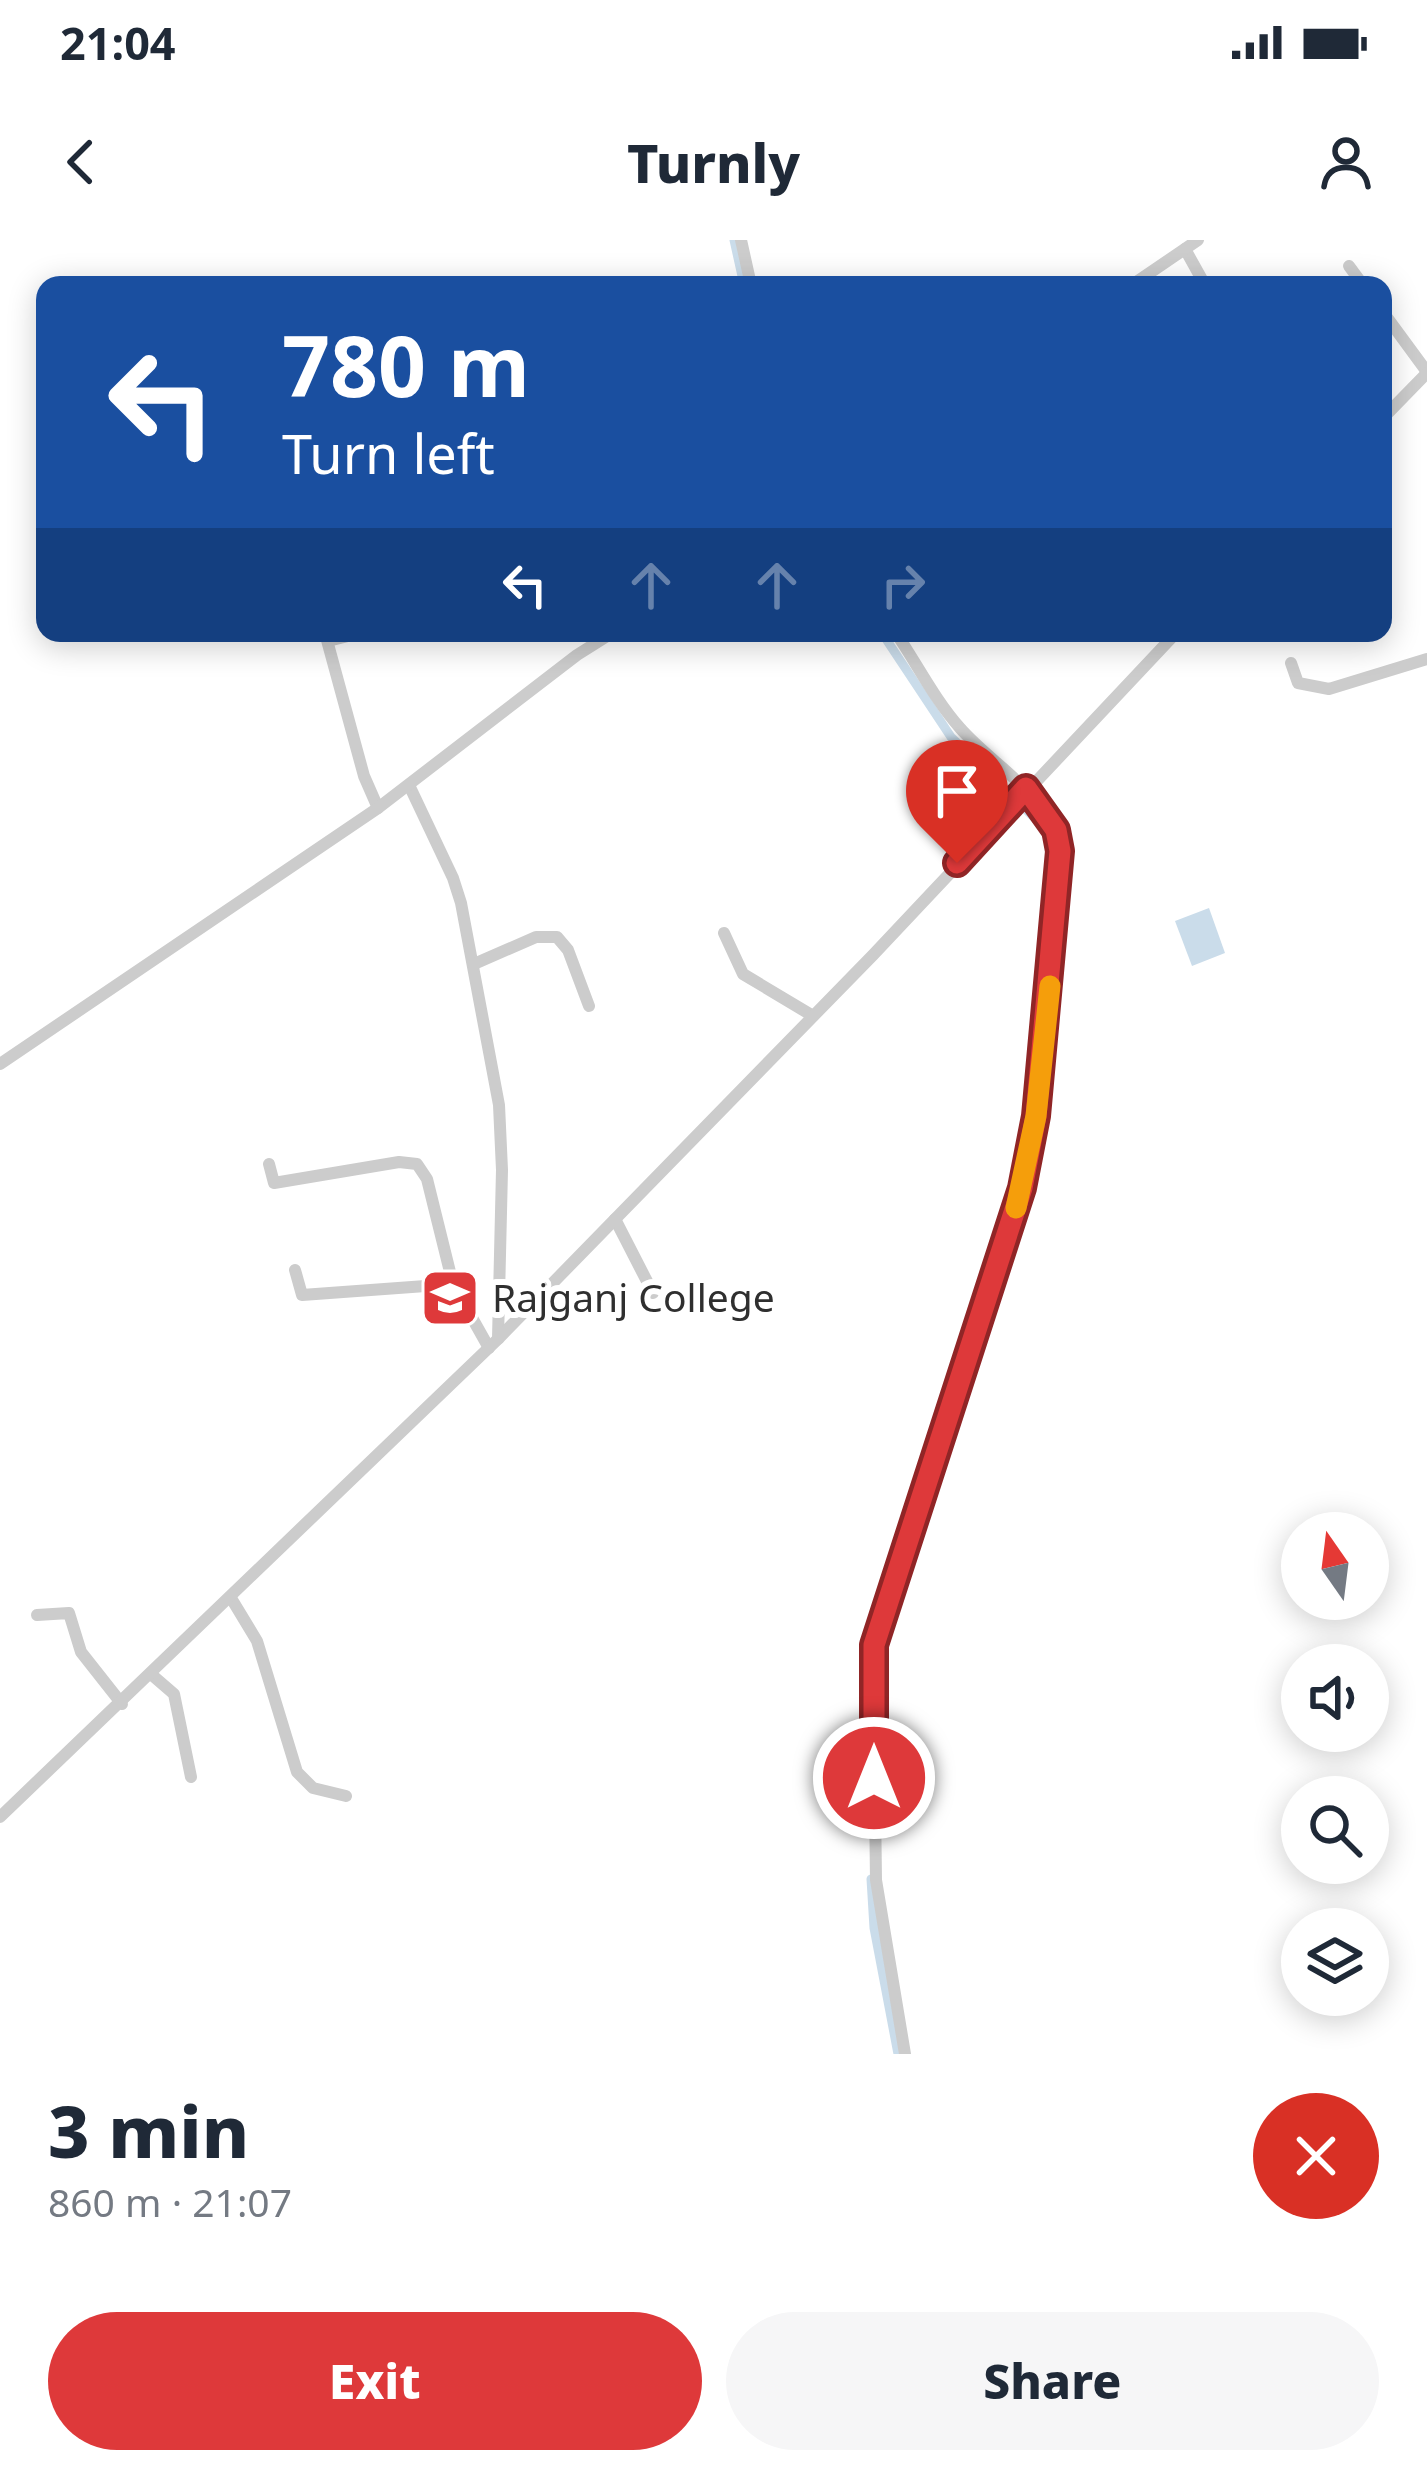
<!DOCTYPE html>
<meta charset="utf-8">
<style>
:root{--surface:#fff;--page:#f6f6f7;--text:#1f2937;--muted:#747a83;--accent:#de393a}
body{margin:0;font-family:"Noto Sans",sans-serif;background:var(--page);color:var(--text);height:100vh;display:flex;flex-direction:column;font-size:45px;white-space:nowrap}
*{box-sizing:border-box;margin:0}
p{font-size:39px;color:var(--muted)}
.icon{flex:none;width:66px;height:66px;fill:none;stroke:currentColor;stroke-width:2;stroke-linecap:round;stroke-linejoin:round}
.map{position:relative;height:1814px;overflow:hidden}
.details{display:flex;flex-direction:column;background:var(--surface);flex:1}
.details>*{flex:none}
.hud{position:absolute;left:36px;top:36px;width:1356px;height:366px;border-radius:24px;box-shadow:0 6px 30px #0003;background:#1a4fa0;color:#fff;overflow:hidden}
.needle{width:78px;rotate:346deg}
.buttons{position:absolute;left:1281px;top:1272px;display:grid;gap:24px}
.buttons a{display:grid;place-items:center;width:108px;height:108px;border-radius:50%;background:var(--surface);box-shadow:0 6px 30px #0003;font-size:60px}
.pin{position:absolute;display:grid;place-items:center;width:102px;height:102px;color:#fff;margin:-123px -51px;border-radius:50% 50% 50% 0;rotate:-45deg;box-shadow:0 0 12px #0007}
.pin .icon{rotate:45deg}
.me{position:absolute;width:132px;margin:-66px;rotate:0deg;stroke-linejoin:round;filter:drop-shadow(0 0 9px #0008)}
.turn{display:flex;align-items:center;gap:42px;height:252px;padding:0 48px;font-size:54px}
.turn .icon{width:156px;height:156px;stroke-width:2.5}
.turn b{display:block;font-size:84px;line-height:102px}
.lanes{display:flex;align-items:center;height:114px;padding:0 48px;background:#0003;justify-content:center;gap:60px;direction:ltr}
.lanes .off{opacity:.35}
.round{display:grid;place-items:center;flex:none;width:126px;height:126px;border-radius:63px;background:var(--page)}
.overview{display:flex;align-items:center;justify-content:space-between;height:204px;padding:0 48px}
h1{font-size:72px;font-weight:800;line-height:90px}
.action{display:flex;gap:24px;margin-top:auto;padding:24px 48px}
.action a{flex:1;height:138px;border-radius:72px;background:var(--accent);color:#fff;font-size:48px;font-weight:800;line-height:138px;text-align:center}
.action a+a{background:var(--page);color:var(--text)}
.status{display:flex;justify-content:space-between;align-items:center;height:84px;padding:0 60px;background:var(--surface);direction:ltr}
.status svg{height:33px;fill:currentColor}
header{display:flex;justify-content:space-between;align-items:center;height:156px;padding:0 48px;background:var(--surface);font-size:54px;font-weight:800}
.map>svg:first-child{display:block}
</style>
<div class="status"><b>21:04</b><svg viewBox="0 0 49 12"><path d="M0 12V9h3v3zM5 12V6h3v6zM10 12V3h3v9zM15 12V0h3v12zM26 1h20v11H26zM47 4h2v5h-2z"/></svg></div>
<header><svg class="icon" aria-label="back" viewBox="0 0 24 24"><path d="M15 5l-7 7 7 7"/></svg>Turnly<svg class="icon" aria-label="person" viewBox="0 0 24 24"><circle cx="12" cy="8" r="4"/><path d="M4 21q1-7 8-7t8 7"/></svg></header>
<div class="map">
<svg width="1427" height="1814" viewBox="0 0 1427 1814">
<rect width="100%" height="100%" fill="#fff"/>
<path fill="#cadcea" d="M1209,668L1225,713L1192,726L1175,681Z"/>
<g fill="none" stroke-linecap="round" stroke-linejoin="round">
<g stroke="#cadcea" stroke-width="9">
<path d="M734,0L744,45"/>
<path d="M882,393L951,497L1051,594"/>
<path d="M1027,897L1034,837"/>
<path d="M868,1460V1411"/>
<path d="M871,1639L874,1688L898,1814"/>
</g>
<g stroke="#ccc" stroke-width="12">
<path d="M741,0L751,45"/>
<path d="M1185,9L1205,45"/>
<path d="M1349,26L1363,45"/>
<path d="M1132,45L1198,0"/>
<path d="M1383,72L1427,132"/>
<path d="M1383,178L1427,133"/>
<path d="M325,393L364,536L378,568"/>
<path d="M896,393C917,424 935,460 960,488C994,527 1052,556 1060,611L1036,876L1022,948L873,1405L876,1640L905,1814"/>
<path d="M328,401L360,393"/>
<path d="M1291,423L1298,443L1329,449L1427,419"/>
<path d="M409,545L453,638L461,663L499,865L502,930L498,1099"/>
<path d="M724,693L743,734L813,776"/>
<path d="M474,724L536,697H557L568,710L589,766"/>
<path d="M0,824L378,568L577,415L612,393"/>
<path d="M269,924L274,943L399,922L417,924L427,939L453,1044"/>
<path d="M615,979L653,1053"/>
<path d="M295,1030L302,1055L453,1044L489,1108"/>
<path d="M231,1358L257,1401L297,1532L313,1548L346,1556"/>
<path d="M37,1375L69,1373L81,1412L122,1464"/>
<path d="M152,1435L174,1454L191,1537"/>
<path d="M0,1577L498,1099L873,715L1176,393"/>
</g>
</g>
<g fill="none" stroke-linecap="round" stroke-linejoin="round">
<defs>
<path id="route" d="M874,1538V1405L1022,948L1036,876L1060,611L1056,590L1026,548L957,623"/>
</defs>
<use href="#route" stroke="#902526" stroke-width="30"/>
<use href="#route" stroke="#de393a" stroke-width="21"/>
<path stroke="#f59e0b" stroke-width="21" d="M1016,968L1036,876L1050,746"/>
</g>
<defs>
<symbol id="university-square" viewBox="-11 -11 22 22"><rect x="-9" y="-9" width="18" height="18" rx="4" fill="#de393a" stroke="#fff"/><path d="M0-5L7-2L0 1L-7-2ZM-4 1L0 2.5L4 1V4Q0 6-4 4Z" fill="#fff"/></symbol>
</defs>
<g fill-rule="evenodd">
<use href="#university-square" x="417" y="1025" width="66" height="66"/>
</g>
<g text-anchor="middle" stroke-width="12" stroke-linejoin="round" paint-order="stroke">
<g font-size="39" fill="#2f2f2f" stroke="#fff" text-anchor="start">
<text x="492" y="1072">Rajganj College</text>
</g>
</g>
</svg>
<div class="buttons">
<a><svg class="needle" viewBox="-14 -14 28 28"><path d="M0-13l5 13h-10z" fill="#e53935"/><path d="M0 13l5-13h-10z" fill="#747a83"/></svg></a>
<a><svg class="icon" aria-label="sound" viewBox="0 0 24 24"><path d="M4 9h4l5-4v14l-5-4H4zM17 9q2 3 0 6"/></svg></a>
<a><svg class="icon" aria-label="search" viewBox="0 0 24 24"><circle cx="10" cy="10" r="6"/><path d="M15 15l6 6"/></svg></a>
<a><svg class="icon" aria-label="layers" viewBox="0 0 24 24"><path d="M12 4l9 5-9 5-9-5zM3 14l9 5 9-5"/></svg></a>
</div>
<div class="pin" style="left:957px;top:623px;background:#d93025"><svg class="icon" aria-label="arrive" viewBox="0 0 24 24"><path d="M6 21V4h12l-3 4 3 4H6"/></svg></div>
<svg class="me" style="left:874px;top:1538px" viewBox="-20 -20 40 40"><circle r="17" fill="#de393a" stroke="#fff" stroke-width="3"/><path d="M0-11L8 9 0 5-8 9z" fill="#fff"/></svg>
<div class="hud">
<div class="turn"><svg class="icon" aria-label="left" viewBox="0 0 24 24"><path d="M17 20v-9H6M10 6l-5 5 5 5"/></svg><div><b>780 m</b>Turn left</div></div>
<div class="lanes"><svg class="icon" aria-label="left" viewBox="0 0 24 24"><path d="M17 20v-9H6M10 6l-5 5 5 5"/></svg><svg class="icon off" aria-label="ahead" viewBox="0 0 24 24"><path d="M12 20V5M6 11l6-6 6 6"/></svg><svg class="icon off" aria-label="ahead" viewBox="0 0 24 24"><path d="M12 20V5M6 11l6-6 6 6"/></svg><svg class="icon off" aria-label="right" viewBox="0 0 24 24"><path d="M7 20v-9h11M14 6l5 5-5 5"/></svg></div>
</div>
</div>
<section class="details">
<div class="overview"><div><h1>3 min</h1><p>860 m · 21:07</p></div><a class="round" style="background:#d93025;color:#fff"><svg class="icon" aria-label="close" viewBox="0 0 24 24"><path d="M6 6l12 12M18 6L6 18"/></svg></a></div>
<div class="action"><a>Exit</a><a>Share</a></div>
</section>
